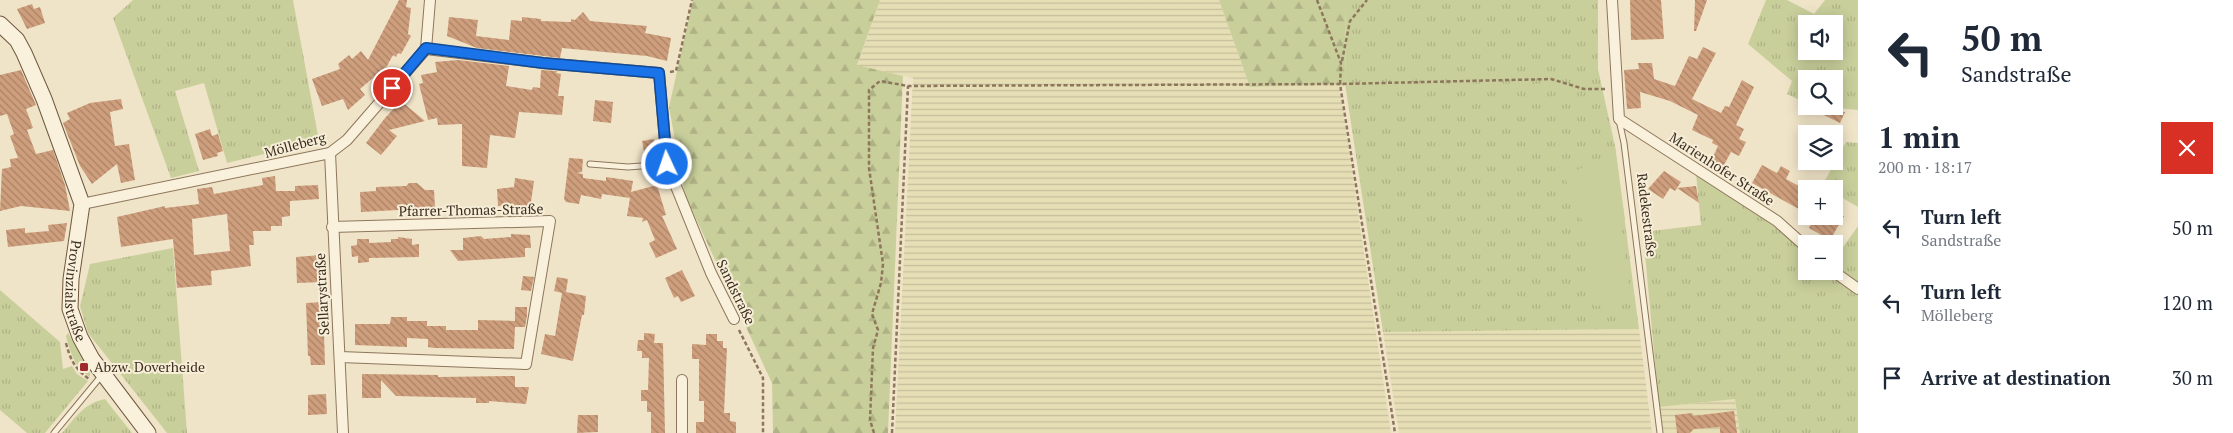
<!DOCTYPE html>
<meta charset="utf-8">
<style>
:root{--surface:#fff;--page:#f6f6f7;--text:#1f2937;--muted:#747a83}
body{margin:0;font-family:"PT Serif",serif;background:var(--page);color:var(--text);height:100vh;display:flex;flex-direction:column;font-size:19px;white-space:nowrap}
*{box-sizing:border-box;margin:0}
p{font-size:16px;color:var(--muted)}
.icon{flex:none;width:28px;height:28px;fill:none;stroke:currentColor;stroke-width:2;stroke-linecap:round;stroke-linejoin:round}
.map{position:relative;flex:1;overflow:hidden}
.panel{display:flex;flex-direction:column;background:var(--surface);width:375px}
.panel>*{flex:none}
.banner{background:#fff;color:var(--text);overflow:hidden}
.buttons{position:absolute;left:1798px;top:15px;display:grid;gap:10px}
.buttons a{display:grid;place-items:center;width:45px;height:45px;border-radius:0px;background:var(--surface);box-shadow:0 2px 12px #0003;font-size:25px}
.pin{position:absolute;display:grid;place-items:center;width:42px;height:42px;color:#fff;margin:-21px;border:2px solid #fff;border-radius:50%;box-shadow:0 1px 5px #0007}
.me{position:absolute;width:55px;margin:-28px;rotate:357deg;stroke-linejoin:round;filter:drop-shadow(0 0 4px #0008)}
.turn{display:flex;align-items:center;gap:18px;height:105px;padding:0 20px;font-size:22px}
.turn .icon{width:65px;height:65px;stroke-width:2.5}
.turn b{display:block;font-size:35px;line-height:42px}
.round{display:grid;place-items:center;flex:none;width:52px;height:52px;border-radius:0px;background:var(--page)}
.head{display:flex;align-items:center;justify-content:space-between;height:85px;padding:0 20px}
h1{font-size:30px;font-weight:800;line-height:38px}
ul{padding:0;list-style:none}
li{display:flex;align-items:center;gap:15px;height:75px;padding:0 20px}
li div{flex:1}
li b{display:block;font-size:19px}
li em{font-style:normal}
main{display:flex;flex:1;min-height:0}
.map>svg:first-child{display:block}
</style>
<main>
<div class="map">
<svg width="1858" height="433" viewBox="0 0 1858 433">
<defs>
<pattern id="farmland-rules" width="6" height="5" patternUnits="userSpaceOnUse" patternTransform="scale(1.25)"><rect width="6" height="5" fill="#e6deb5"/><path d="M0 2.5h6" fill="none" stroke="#c6bf9b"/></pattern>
<pattern id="grass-tufts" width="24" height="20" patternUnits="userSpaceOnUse" patternTransform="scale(1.25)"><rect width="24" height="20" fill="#c9cf9b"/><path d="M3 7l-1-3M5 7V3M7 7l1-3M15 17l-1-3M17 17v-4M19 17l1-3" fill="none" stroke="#aeb285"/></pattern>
<pattern id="forest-firs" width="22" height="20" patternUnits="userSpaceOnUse" patternTransform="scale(1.25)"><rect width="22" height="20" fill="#c9cf9b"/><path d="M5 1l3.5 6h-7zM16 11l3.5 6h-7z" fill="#aeb285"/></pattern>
<pattern id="building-back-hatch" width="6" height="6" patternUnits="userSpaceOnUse" patternTransform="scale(1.25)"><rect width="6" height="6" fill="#cf9f7d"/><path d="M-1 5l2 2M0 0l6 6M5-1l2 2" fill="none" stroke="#a98266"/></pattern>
</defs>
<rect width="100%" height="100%" fill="#f0e4c8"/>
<g fill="url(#farmland-rules)">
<path d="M880,0H1219L1250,87L1345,84L1340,92L1391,433H895L913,78L857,66Z"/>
<path d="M1639,329L1652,433H1399L1383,332Z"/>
<path d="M1735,399L1740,433H1663L1659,407Z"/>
</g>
<g fill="url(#grass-tufts)" fill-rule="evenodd">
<path d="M133,0H293L319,141L227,163L204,83L175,91L199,171L171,178L113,18Z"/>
<path d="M1346,0H1598V69L1615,146L1639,329L1383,332L1345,84Z"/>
<path d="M1766,0H1787L1814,14L1825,0H1858V110L1812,106H1834V79H1806V103L1787,94L1792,81L1748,44ZM1806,24H1834V51H1806Z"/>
<path d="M1846,142L1858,143V207L1834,193V189L1822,186Z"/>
<path d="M1696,174L1776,226L1806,253V271H1827L1858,294V433H1740L1735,399L1659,407L1643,232L1701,225Z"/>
<path d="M1858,226V283C1849,277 1834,271 1834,260Z"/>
<path d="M173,248L187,433H167L88,333L80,306L90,264Z"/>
<path d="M0,290L60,342L63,369L72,366L77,374L88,381L45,433H27L0,410Z"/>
<path d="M68,333L90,372V377C75,368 70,352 66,336Z"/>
<path d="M105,399L132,433H62C75,418 84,403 105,399Z"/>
</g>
<g fill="url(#forest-firs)">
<path d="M693,0H880L857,65L903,76L888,433H773L772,383L685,195L669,107Z"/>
<path d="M1219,0H1346L1345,84L1250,87Z"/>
</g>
<path fill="#c9cf9b" d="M1615,146L1625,220L1621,222L1631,302L1594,306L1584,226L1564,175L1600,161L1608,150Z"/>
<g fill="url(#building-back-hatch)" fill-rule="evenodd">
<path d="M399,0H407L406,7L411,8L408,34L411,36L401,54L398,53L396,57L393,55L387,66L360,89L365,95L348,110L343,99L322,106L312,79L340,69L338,64L349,55L352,59L361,51L368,60Z"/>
<path d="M1630,0H1661L1664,39L1631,40Z"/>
<path d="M1695,0H1707L1696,31H1694Z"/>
<path d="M32,4L34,9L40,7L45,23L27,29L17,9Z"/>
<path d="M583,12L590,21L647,26L645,33L671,38L667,61L647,56L562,48L560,58L544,56L477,48L447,36L449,17L478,20L476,36L509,40L511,20L522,21V17L541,19V21L571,22V19L575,20Z"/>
<path d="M1703,47L1716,53L1692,99L1721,113L1725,106L1729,107L1742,80L1754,87L1736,125L1744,129L1739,139L1746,142L1739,156L1731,152L1723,167L1711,161L1718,146L1712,143L1713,140L1692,130L1698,115L1670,101L1640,92L1641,108L1627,109L1624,70L1639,69L1638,63H1652L1654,79L1675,86L1689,56L1697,59Z"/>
<path d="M458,60L509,66L506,86L532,90L533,87L540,88L541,70L557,71L556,73L561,74L558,96H564L562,115L519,112L515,138L490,135L487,168L462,166V124L438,125L437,118L428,120L419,84L423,83L421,75L437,72L435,62Z"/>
<path d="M21,70L36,105L26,109L33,128L27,130L36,154L53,150L65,185L70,211L21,206L0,211L2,169L11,167L10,159L18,158L10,136L14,134L7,114L0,116V75Z"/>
<path d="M121,99L123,109L110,112L115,146L129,144L135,180L121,183L117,164L92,184L80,166L63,123L70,119L67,113L90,103Z"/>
<path d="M595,100L613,102L611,123L593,121Z"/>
<path d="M401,101L425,121L389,130L397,136L381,155L366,143L385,118Z"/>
<path d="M1812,109L1845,112L1840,123Z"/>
<path d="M210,129L212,136L218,134L223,151L217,153L218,156L203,160L195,134Z"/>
<path d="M654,139L657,159L646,161L642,141Z"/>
<path d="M569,158L583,159L582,172L576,173L583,174V178L606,181V177L633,181L631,192L657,185L666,215L662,216L677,249L656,258L649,243L655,240L647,220L642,222L643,218L627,216L630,198L602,194L601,199L581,195L579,204L566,202L564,199Z"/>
<path d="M1762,165L1777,173L1781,166L1790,171L1786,179L1806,190V213L1752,183Z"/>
<path d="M1664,171L1681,182L1677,188L1696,186L1699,203L1677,188L1675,191L1670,188L1663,199L1648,189Z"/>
<path d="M275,176L276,191H295V186L318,185L319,199L290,201V216L282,217V226H271V231H253L254,245H249L251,266L211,271L212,285L177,288L173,239L121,247L117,217L165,206V208L199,204L197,189L212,187L214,194L263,185L262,178ZM227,214L230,251L194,255L192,219Z"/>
<path d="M515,178L534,181L530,209L510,205L498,206L497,189L514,187Z"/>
<path d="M409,183H417L425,190H434L435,208L361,212L360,192L376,191V187L406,186Z"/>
<path d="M1815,216H1844L1830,240L1809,228Z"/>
<path d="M67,223L64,241L8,247L6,230L25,228V233L49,231L48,225Z"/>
<path d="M511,234L530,235L531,248H525V257L458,261L450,250H463V238L481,236L484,239L511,237Z"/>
<path d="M398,237L412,239V245L419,244V257L369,258V262L358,263V256L352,257L351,246L357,245V239H369V243L391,242V239H398Z"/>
<path d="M321,255L322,282L297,283L296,257Z"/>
<path d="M682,270L695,296L681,302L678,296L674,298L665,278Z"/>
<path d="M523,276L534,277L531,291L521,290Z"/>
<path d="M557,277L568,279L566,292L586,296L584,315H582L573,361L541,354L545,334L555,336L562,293L554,291Z"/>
<path d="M323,302L325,365H311L310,356H308L306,303Z"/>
<path d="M515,307H527V316L525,327H515L514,349L434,348L428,347V339L407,338V347L355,345V324H390L391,317H407V321H427V326H446V330H478V320L515,321Z"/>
<path d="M644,333L655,334L654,343H663L665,433H651V412H647V401H641V390H648L649,358H642V351H637L638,340H644Z"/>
<path d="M706,334H717V341H723V348H727L724,413H730V421L736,422V433H696V422H704V401H699V359H692V344L706,345Z"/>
<path d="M362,374L438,375V377L515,376V387H529L526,404L489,401V403H476V398L396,396L381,380V398H362Z"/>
<path d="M326,394L327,414L308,415V395Z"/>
<path d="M1734,411L1737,433H1720V427L1694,429L1690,433H1677L1675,415L1692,413L1693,416Z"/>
<path d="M578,415H598V432L577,433Z"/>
</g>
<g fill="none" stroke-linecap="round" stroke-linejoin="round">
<defs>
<g id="service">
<path d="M1619,120L1624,143L1660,433"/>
<path d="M590,164L628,167L667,164"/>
<path d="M54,433L102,375"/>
</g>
<g id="minor">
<path d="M1612,0L1619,119L1777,221L1806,247"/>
<path d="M426,49L543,63L659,73L667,164L711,273L734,319"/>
<path d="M330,153L343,433"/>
<path d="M82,204L330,153L347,140L426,49L430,0"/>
<path d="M332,227L550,221L526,364L340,357"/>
<path d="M1833,271L1858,289"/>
<path d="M682,380V433"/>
</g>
<g id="secondary">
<path id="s1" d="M0,24L17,40L24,53L44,99L82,204L71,279L70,309L80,337L92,359L148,433"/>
</g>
</defs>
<use href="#service" stroke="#8d765c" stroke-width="7"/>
<use href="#minor" stroke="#8d765c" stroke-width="12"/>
<use href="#secondary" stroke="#6f573f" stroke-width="17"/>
<g stroke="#8d765c" stroke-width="2.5" stroke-dasharray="4 2.5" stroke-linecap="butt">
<path d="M1317,0L1341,63L1340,84L1551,79L1584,89H1606"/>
<path d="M1342,61L1350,21L1367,0"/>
<path d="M670,72L676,71L692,0"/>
<path d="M739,330L763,378V433"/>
<path d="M66,343C70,359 75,369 89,379"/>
<path d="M874,433L870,420L873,348L878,330L872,314L881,283L883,264L869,168V90L880,81L908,86L1340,84L1395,433"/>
<path d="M892,433L908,86"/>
</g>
<use href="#service" stroke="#faf1dc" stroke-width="5"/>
<use href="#minor" stroke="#faf1dc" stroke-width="10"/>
<use href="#secondary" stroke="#faf1dc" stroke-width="15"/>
</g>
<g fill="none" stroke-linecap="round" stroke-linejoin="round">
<defs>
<path id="route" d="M392,88L426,48L543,63L659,73L667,164"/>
</defs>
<use href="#route" stroke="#114b97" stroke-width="12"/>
<use href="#route" stroke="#1a73e8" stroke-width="9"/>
</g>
<rect fill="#9e2a2b" stroke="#f7eed8" stroke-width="2" x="79" y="362" width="10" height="10" rx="2.5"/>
<g text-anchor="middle" stroke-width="4" stroke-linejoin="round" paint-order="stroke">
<g font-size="14" fill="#3d2e20" stroke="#f7eed8">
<text transform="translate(295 145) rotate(-15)" y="5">Mölleberg</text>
<text transform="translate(1722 169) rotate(33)" y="5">Marienhofer Straße</text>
<text transform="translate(471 210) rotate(-1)" y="5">Pfarrer-Thomas-Straße</text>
<text transform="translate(1647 215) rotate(83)" y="5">Radekestraße</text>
<text dy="5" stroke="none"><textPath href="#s1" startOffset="288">Provinzialstraße</textPath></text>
<text transform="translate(736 292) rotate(64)" y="5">Sandstraße</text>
<text transform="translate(322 294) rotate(-93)" y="5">Sellarystraße</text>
</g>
<g font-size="14" fill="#3d2e20" stroke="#f7eed8" text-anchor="start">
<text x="94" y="372">Abzw. Doverheide</text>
</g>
</g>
</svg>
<div class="buttons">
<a><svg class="icon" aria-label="sound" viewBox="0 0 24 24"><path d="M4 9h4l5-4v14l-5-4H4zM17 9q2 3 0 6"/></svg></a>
<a><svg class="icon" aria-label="search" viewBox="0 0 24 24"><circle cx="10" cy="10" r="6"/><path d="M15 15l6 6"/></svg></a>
<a><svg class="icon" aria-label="layers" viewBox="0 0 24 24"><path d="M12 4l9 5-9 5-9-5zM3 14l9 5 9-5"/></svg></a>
<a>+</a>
<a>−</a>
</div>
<div class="pin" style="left:392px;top:88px;background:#d93025"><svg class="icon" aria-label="arrive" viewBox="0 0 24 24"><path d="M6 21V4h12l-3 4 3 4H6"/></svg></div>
<svg class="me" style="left:667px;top:164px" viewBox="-20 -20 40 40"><circle r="17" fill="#1a73e8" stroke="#fff" stroke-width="3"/><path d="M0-11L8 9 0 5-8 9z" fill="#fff"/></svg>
</div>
<section class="panel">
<div class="banner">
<div class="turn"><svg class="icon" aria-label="left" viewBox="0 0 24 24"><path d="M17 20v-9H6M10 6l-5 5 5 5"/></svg><div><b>50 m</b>Sandstraße</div></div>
</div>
<div class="head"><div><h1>1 min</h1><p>200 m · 18:17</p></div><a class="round" style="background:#d93025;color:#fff"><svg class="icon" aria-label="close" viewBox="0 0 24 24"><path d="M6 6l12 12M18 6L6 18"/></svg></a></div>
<ul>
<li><svg class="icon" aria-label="left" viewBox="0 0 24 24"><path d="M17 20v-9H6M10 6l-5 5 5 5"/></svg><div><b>Turn left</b><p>Sandstraße</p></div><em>50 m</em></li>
<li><svg class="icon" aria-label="left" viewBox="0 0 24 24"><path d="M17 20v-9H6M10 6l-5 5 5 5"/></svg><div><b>Turn left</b><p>Mölleberg</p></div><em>120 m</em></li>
<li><svg class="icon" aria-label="arrive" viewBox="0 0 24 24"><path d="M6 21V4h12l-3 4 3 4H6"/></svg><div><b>Arrive at destination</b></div><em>30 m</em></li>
</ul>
</section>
</main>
